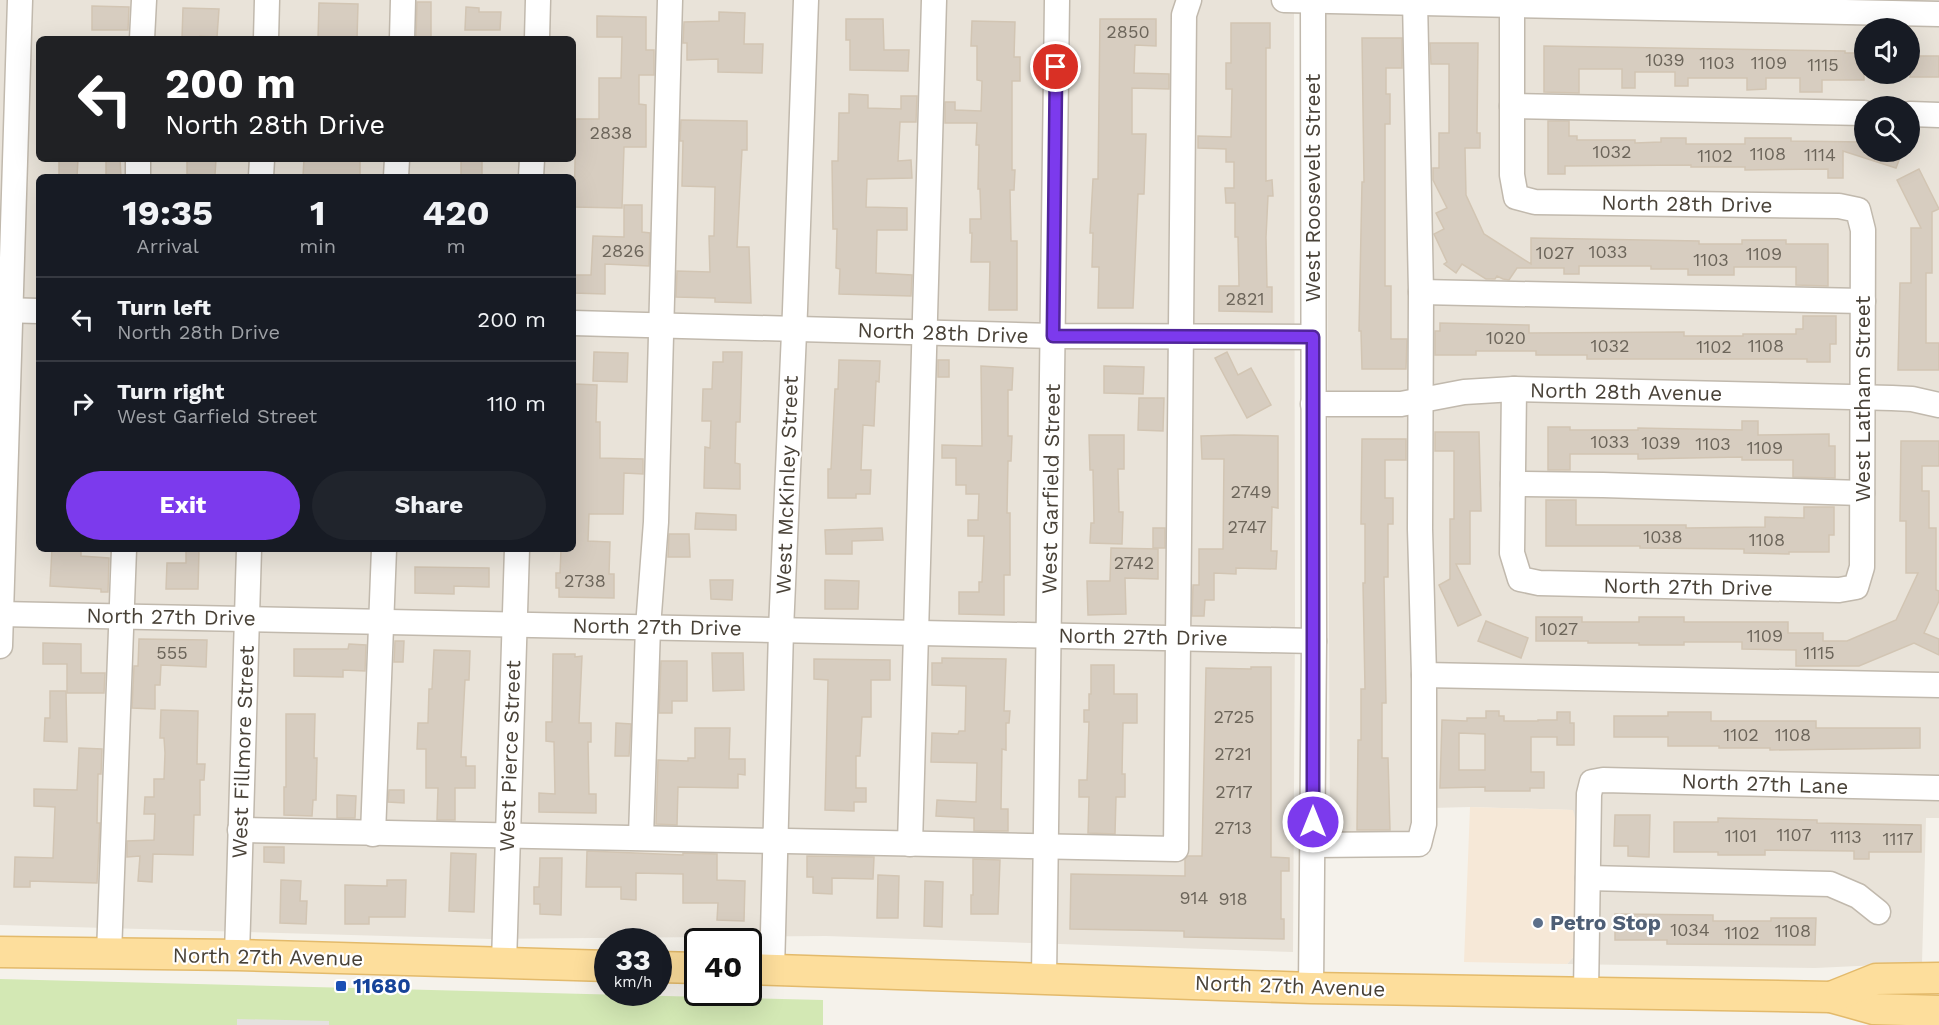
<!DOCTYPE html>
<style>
:root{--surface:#171b24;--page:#20242c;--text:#f1f3f6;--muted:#9ea1a6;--line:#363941;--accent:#7c3aed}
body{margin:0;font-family:"Work Sans",sans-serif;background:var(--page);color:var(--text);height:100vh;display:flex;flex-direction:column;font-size:22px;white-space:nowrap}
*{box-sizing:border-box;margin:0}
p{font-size:20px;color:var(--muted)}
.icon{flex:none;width:33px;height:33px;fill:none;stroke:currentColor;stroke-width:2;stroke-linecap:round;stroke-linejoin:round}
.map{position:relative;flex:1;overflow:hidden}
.panel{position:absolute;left:36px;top:174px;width:540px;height:378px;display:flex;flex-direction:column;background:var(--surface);border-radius:9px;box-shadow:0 6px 24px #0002}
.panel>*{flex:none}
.guide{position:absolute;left:36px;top:36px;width:540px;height:126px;border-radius:9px;box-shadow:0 6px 24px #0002;background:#202124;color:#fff;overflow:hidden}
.controls{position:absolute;left:1854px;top:18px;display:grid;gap:12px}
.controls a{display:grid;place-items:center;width:66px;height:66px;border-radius:50%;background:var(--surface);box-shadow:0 6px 24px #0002;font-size:30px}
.speed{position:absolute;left:594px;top:928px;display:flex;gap:12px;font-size:30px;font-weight:700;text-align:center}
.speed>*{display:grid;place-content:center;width:78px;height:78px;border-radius:50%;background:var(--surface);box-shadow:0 6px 24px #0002;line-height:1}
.speed small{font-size:15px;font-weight:400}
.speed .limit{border:3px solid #111;border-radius:9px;background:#fff;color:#111}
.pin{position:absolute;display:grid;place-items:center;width:51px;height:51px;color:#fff;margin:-26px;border:3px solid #fff;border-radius:50%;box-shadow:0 2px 6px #0007}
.me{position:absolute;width:66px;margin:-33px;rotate:0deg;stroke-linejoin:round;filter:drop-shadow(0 0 4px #0008)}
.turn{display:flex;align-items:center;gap:21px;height:126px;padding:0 30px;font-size:27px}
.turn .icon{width:78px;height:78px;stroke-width:2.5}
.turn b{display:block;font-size:42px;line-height:51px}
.eta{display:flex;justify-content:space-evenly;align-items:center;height:102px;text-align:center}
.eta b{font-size:36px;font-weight:700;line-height:42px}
.button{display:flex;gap:12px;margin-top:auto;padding:12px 30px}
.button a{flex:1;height:69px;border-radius:36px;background:var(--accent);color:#fff;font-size:24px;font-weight:700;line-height:69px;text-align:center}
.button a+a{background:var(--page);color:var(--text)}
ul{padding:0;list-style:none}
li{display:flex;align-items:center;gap:18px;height:84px;padding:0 30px;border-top:2px solid var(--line)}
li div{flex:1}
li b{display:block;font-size:22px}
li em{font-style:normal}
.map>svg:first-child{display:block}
</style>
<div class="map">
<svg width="1939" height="1025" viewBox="0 0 1939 1025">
<rect width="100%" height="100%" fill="#f5f2eb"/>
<g fill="#e9e3d9" fill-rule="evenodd">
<path d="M0,0H1294L1295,623L1293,952L826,936L492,939L0,925V628H14L23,297L0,296ZM39,39H573V159H39ZM39,177H573V549H39Z"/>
<path d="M1326,0H1939V818H1926L1922,963L1815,968L1567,964L1577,953L1573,810L1470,807L1431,808L1408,839L1330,838ZM1864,28H1910V74H1864ZM1864,106H1910V152H1864Z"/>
</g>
<path fill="#f6e8d7" d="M1470,807L1573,810L1578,829L1577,953L1567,964L1464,962Z"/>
<path fill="#d3e8b4" d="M0,979L823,1000V1025H0Z"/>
<path fill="#e4e2df" d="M237,1019L329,1021V1025H237Z"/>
<g fill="#d7cdc0" stroke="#d2c5b3" stroke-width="1.5" fill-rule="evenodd">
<path d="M417,2H431V37H416Z"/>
<path d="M319,3L358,4L357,39H318Z"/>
<path d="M92,6L129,7L128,30H92Z"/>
<path d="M466,7L479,8V12H501L500,30H465Z"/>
<path d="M183,8L219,9L217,37L200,36V39H182Z"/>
<path d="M719,12L745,13L744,44H763L762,73L718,72V59L687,60V43H683L684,22L719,21Z"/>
<path d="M597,16L646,17V50H654V75H639V104L646,105V147H624L622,208L574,207L576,119H599V78H621L622,37H597Z"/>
<path d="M846,19H883L884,50H909L908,71L850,70V40H846Z"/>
<path d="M1100,19H1156V46L1135,45L1134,73L1169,74V89L1132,88V134H1146L1144,194H1138L1133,308H1098L1099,267H1092L1093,233H1090L1093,179H1098Z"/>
<path d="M972,21L1015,22L1014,57H1020V81H1012V170H1015L1014,190H1010L1011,241H1017V310H989L990,262H971L972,233H970V219H981L980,189H978L979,145H976L977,123H945V102H955V110L981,111L982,81L977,80V46H971Z"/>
<path d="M1231,23H1270V48H1266V181L1272,180L1273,196H1268L1266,237L1267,287H1272V312L1219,311V286H1239L1238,237H1235V203H1226L1225,188H1234V162H1226V149L1198,148V136L1231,137L1232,89H1226V63H1231Z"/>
<path d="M1362,38H1402V68H1386V94H1390V124H1385V286H1391V339H1407L1406,369H1362L1361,331H1359L1362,182H1364Z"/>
<path d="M1430,43H1478L1477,133H1480V148H1465L1466,195L1484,234L1531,264V238L1699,241V244H1742V240H1786V244H1828V286L1796,285V267H1734V275H1688V269H1651V266H1579V274H1564V268H1517L1509,280L1503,279L1497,276L1495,279H1486L1462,264L1456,273L1444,264L1447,262L1434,234L1444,229L1436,213L1447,208L1433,180V168H1439V133H1449V64H1431Z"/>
<path d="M1544,46L1845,51V53H1864V80H1822V92H1800V78H1766V89L1747,90V78H1688V86H1675V72H1635V88H1622V69H1579V93L1544,92Z"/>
<rect x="1910" y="56" width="29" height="21"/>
<path d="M849,94L868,95V108L901,109V96H917L916,122H900L898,161L911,160L912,178L867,179L866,207L907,208V230H877L876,273L912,275L911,296L839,294L840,269L836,268L837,229H833L832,161H838L839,113H849Z"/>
<path d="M681,120L747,121V150H742L737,247H749L751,303L715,302V298L676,297L677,271L710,272L709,236H714L715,187L682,186L683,141H680Z"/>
<path d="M1548,121H1569V136H1577V140H1635V143L1661,142V138H1686V144H1745V138H1791V141L1864,142V152H1902L1896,168L1843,151V178H1828V169L1745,170V167H1691V165L1565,166V174H1548Z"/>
<path d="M59,159H78L77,177L59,176Z"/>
<path d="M106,159H120L121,177H106Z"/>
<path d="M187,159H216L215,175L187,174Z"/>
<path d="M304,159H360V177H303Z"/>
<rect x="461" y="159" width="21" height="18"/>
<path d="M1919,169L1939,209L1932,212V273H1926V343H1939V370H1898L1900,283H1911V228H1921L1897,180Z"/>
<path d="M624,205H642V232L650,233L649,266L605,264V294L573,293V275H591L593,236L624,237Z"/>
<path d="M1803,316H1836V344H1830V362H1807V359H1587V355H1536V351H1476V355H1435V331H1440V323L1529,325V333L1684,332V336H1743V334H1796V329H1803Z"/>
<path d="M594,352L628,353L627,382L593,381Z"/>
<path d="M723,352H742L740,422H736L735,463L740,464V489L704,488L705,447L710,448L711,421H702L703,389H712L713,362H723Z"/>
<path d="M1227,352L1238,375L1251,368L1271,405L1247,418L1215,358Z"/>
<path d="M839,360L880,361L879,382L876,381L874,426L863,425L861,470H871L870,494H856V498H828V469H831L835,389H838Z"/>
<rect x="938" y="360" width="11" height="17"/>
<path d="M981,366L1013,368L1012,390H1008V436H1012L1011,461H1008L1007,513H1010V575H1004V615L959,614V592H979V582H982L984,536H968V520H978L979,494H966V485H956V458H942V445L982,446Z"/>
<path d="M1104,366L1144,367L1143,394L1104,393Z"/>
<path d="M575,384L597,385L596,422H600V458L643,459V474L624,473L623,514H589L588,541L610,542L609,574H614V598L559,597V588H556V573H560L561,549H573V395H574Z"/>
<path d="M1139,398H1164L1163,431L1138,430Z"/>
<path d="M1742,421H1758V435L1829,434V446H1835V478L1793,477V460H1742V457L1638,459V454H1570V470H1548V427H1570V430H1638V428L1742,430Z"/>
<path d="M1435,432H1479L1481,511H1470V564H1456L1481,615L1458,626L1439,585L1450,579V519H1454V451H1435Z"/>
<path d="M1089,435H1124V469H1118L1119,512H1123L1122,544L1090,543L1091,523H1094L1093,470H1090Z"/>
<path d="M1234,435L1278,436V508L1272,507L1271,551H1277L1276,569L1236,568V574L1214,573V600H1205L1204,616H1192L1193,585H1199V549H1223L1224,459H1202L1201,436Z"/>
<path d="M1362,439H1406V460H1385V498H1393V524H1388V577H1384L1386,703H1382V758H1388L1390,830H1357L1358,740H1361V689H1365L1363,583H1365V524H1361Z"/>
<path d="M1901,441H1939V466H1922V491H1929V528H1936V590L1939,591V601L1924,633L1939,639V655L1914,643L1859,666H1796V650L1742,649V642H1684V645H1639V643H1588V641H1536V617H1582V622H1639V617H1684V622H1788V633H1823V641H1847L1896,620L1918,573H1906V521H1900Z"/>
<path d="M1546,500H1576V525H1686V528L1765,527V517L1804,518V507H1834V535H1829V552H1789V554L1744,553V549L1640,548V546H1546Z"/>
<path d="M696,513L736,515V530L695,529Z"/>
<path d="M882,528L883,540L852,541V554H826L825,530Z"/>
<rect x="1153" y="528" width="12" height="20"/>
<path d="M669,534H689L690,557H668Z"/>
<path d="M1111,548L1158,549V579L1125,578L1126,614L1088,615L1087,581H1110Z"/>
<path d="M52,549H81V556L109,558L108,592H101V589L50,586Z"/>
<path d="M186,549H199L198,589H166L167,563H186Z"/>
<path d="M415,567L489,568V587L454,586V594L415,593Z"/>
<path d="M710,580H733L732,600L711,599Z"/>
<path d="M825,580L859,581L858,609H825Z"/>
<path d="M1486,621L1528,638L1521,658L1478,641Z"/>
<path d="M139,639L207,640L206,667L161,665L160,685H155V709L132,708L134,666H138Z"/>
<path d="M395,641H404L403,662H394Z"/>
<path d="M43,643L81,644V673H105L104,693H67V664H43Z"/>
<path d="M349,644L366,645L365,671L343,670V677L294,676V649H348Z"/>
<path d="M434,650L470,651L469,680H465L461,757H466V766H475V788H455V820H437L438,788H426V749H417L418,723H428L429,689H432Z"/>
<path d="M712,653H743L744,690L713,691Z"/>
<path d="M553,654H575V657L582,656L579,723H591V742H588L589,794H596V813L539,812V793L555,794L554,742L546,741V722H552Z"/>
<path d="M942,658L1006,659L1004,711H1010L1009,723H1006V750L1002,749L1001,809H1008V831H974V818L936,816L937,800L976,802L977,763L931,762L932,733L958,734L959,731H965L966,686L932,685V663H942Z"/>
<path d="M814,659L890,660V680H871V717H862L860,756H856V788H866V802H854V811L825,810L828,680L814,679Z"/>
<path d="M661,661H687V701H672V713H659Z"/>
<path d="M1091,665H1114V694H1137V723H1123L1122,774H1125V797H1116L1115,834L1088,833L1089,797H1079V780H1087L1089,722H1084V710H1089V694H1091Z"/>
<path d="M1251,667H1271V857L1289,858V871H1281V919H1284V939L1184,937V931L1070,929L1071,874L1185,876V859L1188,856H1202L1206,668L1251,669Z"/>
<path d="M50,691H66L67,742L44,741L45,718H50Z"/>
<path d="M161,710L198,711L197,764H205L204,780H200V815H194L193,855L153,854L152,882L138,881L140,856L127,857V841L154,840L155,814H144L145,797H154V779H164L165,753L164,738H160Z"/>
<path d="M1486,711H1499V716H1504V721H1538V720H1557V712H1570V723H1574V745H1557V737H1531V772H1544V788H1530V791H1485V787L1440,788L1442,720L1467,721V718H1486ZM1459,733L1485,734V770H1459Z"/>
<path d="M1668,712H1711V721H1816V728H1920V748L1770,750V748H1719V746H1668V737H1614V716H1668Z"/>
<path d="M286,714H315L314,758H317L316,800H313L312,816L284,815V787H286Z"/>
<path d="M616,723L631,724L629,756H615Z"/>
<path d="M695,728H730L729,759H745V775L738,774V788L678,787L677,825L656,824L658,760L688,761V758H695Z"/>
<path d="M79,748L102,749L101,774H98L97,823H100L97,883L30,881V887H14L15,857L53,858L55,807L34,806V789L77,790Z"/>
<path d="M389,790H404V803L388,802Z"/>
<path d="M337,795L356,796L355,818H337Z"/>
<path d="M1615,815H1650L1649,857L1628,856V846H1614Z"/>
<path d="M1718,818L1817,820V823L1921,825V852H1869V859H1854V851L1765,850V855H1718V852H1674V822H1718Z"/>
<path d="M264,847H284V863L264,862Z"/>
<path d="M587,851L683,855V853L717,854V880L745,881L744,921L717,920L718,903H683V874L636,873V900L621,899V887H586Z"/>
<path d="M451,853L476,854L474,912L449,911Z"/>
<path d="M807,856L874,857L873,879L832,878V894L813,893V877H807Z"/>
<path d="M540,858H562L561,915L540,914V904H534V887H539Z"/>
<path d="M973,859L1000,860L998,914H971V895H973Z"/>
<path d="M878,875L899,876L898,918H877Z"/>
<path d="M281,880L301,881L300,901H307L306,924L280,923Z"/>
<path d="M387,880H406L405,917H369V924H345V885L387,886Z"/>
<path d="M925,881L943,882L942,927L924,926Z"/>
<path d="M1615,914L1713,915V921H1771V918H1816L1815,945L1667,944V940H1615Z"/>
</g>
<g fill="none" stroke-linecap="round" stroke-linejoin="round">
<defs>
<g id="minor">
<path d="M1284,0L1939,14"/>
<path d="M1512,0V175L1516,197L1535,202L1839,206L1858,210L1863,230L1862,567L1856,587L1839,590L1539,583L1520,579L1512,553L1514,389"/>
<path d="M142,39L144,0"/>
<path d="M266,39L267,0"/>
<path d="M402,39L403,0"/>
<path d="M537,39L538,0"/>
<path d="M1512,106L1864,113"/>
<path d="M1910,114L1939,115"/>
<path d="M138,177V159"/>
<path d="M261,177L262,159"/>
<path d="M396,177L397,159"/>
<path d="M531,177L532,159"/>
<path d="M1421,292L1863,301"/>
<path d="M0,310L39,311"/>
<path d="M573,323L1053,336L1313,337"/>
<path d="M1313,404H1401L1464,392L1514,389L1892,398L1912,399L1939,405"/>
<path d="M1513,484L1603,485L1862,493"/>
<path d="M0,614L1314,641"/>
<path d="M0,646L20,0"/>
<path d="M1424,675L1939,685"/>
<path d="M240,830L1176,849L1184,15L1189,0"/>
<path d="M373,834L384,549"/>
<path d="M641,837L648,627L656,522L670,0"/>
<path d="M910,844L934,0"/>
<path d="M1313,845L1419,844L1424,824V675L1420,529L1421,292L1415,0"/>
<path d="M1588,878L1830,884L1858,896L1878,912"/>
<path d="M109,954L124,549"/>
<path d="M237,955L249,549"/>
<path d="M504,963L517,549"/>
<path d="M772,970L781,630L795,310L806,0"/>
<path d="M1044,978L1057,0"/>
<path d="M1311,988L1314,641L1313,0"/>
<path d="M1586,993L1589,794L1592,782L1603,780L1939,788"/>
</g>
<g id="major">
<path d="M0,952L237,955L608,966"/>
<path d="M658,967L698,968"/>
<path d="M748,969L1311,988L1831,997L1874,1009L1939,1011"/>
<path d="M1831,997L1876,979L1939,978"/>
</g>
</defs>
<use href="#minor" stroke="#c1b9ad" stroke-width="27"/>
<use href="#major" stroke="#e3ba6b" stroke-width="33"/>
<use href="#minor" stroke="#fff" stroke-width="24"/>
<use href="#major" stroke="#fdde9c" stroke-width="30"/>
</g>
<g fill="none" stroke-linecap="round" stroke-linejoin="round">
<defs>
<path id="route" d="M1056,67L1053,336L1313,337V822"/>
</defs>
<use href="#route" stroke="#51269a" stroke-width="15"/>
<use href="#route" stroke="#7c3aed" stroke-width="10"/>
</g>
<circle fill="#5c6f8a" stroke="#fff" stroke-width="2" cx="1538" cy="923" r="6"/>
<rect fill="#1a4fb4" stroke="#fff" stroke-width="2" x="335" y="980" width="12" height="12" rx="3"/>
<g text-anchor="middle" stroke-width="4.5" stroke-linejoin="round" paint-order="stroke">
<g font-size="18" fill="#6c655a">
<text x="1128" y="38">2850</text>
<text x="1665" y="66">1039</text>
<text x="1717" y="69">1103</text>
<text x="1769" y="69">1109</text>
<text x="1823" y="71">1115</text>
<text x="611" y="139">2838</text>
<text x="1612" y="158">1032</text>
<text x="1768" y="160">1108</text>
<text x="1820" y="161">1114</text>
<text x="1715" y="162">1102</text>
<text x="623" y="257">2826</text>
<text x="1608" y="258">1033</text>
<text x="1555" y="259">1027</text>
<text x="1764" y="260">1109</text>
<text x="1711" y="266">1103</text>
<text x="1245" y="305">2821</text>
<text x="1506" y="344">1020</text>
<text x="1610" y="352">1032</text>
<text x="1766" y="352">1108</text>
<text x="1714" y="353">1102</text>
<text x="1610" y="448">1033</text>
<text x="1661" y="449">1039</text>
<text x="1713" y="450">1103</text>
<text x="1765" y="454">1109</text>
<text x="1251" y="498">2749</text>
<text x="1247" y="533">2747</text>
<text x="1663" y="543">1038</text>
<text x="1767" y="546">1108</text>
<text x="1134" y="569">2742</text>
<text x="585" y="587">2738</text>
<text x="1559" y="635">1027</text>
<text x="1765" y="642">1109</text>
<text x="172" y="659">555</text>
<text x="1819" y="659">1115</text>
<text x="1234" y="723">2725</text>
<text x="1741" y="741">1102</text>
<text x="1793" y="741">1108</text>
<text x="1233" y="760">2721</text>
<text x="1234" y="798">2717</text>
<text x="1233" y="834">2713</text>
<text x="1794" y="841">1107</text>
<text x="1741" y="842">1101</text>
<text x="1846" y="843">1113</text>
<text x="1898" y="845">1117</text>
<text x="1194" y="904">914</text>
<text x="1233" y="905">918</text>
<text x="1690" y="936">1034</text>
<text x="1793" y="937">1108</text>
<text x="1742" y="939">1102</text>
</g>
<g font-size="21" fill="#494238" stroke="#fff">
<text transform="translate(1313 188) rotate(-90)" y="7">West Roosevelt Street</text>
<text transform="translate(1687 204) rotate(1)" y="7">North 28th Drive</text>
<text transform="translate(943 333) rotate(2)" y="7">North 28th Drive</text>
<text transform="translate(1626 392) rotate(1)" y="7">North 28th Avenue</text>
<text transform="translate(1863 399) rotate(-90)" y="7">West Latham Street</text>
<text transform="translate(787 485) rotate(-88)" y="7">West McKinley Street</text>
<text transform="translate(1051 489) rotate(-89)" y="7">West Garfield Street</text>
<text transform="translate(1688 587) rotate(1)" y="7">North 27th Drive</text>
<text transform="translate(171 617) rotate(1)" y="7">North 27th Drive</text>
<text transform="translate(657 627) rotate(1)" y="7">North 27th Drive</text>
<text transform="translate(1143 637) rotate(1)" y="7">North 27th Drive</text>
<text transform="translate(243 752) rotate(-88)" y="7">West Fillmore Street</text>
<text transform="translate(510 756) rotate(-88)" y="7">West Pierce Street</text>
<text transform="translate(1765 784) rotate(2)" y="7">North 27th Lane</text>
<text transform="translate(268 957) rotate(1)" y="7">North 27th Avenue</text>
<text transform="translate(1290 986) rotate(2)" y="7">North 27th Avenue</text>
</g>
<g font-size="21" font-weight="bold" fill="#4e5e75" stroke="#fff" text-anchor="start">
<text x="1550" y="930">Petro Stop</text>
</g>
<g font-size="21" font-weight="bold" fill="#164399" stroke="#fff" text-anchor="start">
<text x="353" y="993">11680</text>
</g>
</g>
</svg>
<div class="controls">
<a><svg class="icon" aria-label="sound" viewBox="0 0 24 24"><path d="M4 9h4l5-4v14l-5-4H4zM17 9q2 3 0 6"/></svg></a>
<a><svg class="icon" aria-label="search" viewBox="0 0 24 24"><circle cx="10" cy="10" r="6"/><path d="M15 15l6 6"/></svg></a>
</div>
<div class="speed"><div>33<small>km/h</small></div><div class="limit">40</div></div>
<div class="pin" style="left:1056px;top:67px;background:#d93025"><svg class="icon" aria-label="arrive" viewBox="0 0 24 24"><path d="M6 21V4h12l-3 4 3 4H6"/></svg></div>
<svg class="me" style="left:1313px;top:822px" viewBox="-20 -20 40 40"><circle r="17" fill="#7c3aed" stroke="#fff" stroke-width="3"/><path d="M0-11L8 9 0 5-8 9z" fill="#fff"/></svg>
<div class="guide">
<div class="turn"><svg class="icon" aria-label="left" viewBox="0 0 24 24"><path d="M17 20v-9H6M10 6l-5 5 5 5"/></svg><div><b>200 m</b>North 28th Drive</div></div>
</div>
<section class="panel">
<div class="eta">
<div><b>19:35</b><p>Arrival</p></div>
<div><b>1</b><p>min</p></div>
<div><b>420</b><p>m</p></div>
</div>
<ul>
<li><svg class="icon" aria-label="left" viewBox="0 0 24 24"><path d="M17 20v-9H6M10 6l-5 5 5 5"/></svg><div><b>Turn left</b><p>North 28th Drive</p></div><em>200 m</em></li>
<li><svg class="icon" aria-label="right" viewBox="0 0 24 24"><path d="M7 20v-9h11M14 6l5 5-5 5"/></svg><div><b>Turn right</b><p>West Garfield Street</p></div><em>110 m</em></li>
</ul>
<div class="button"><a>Exit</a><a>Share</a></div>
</section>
</div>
